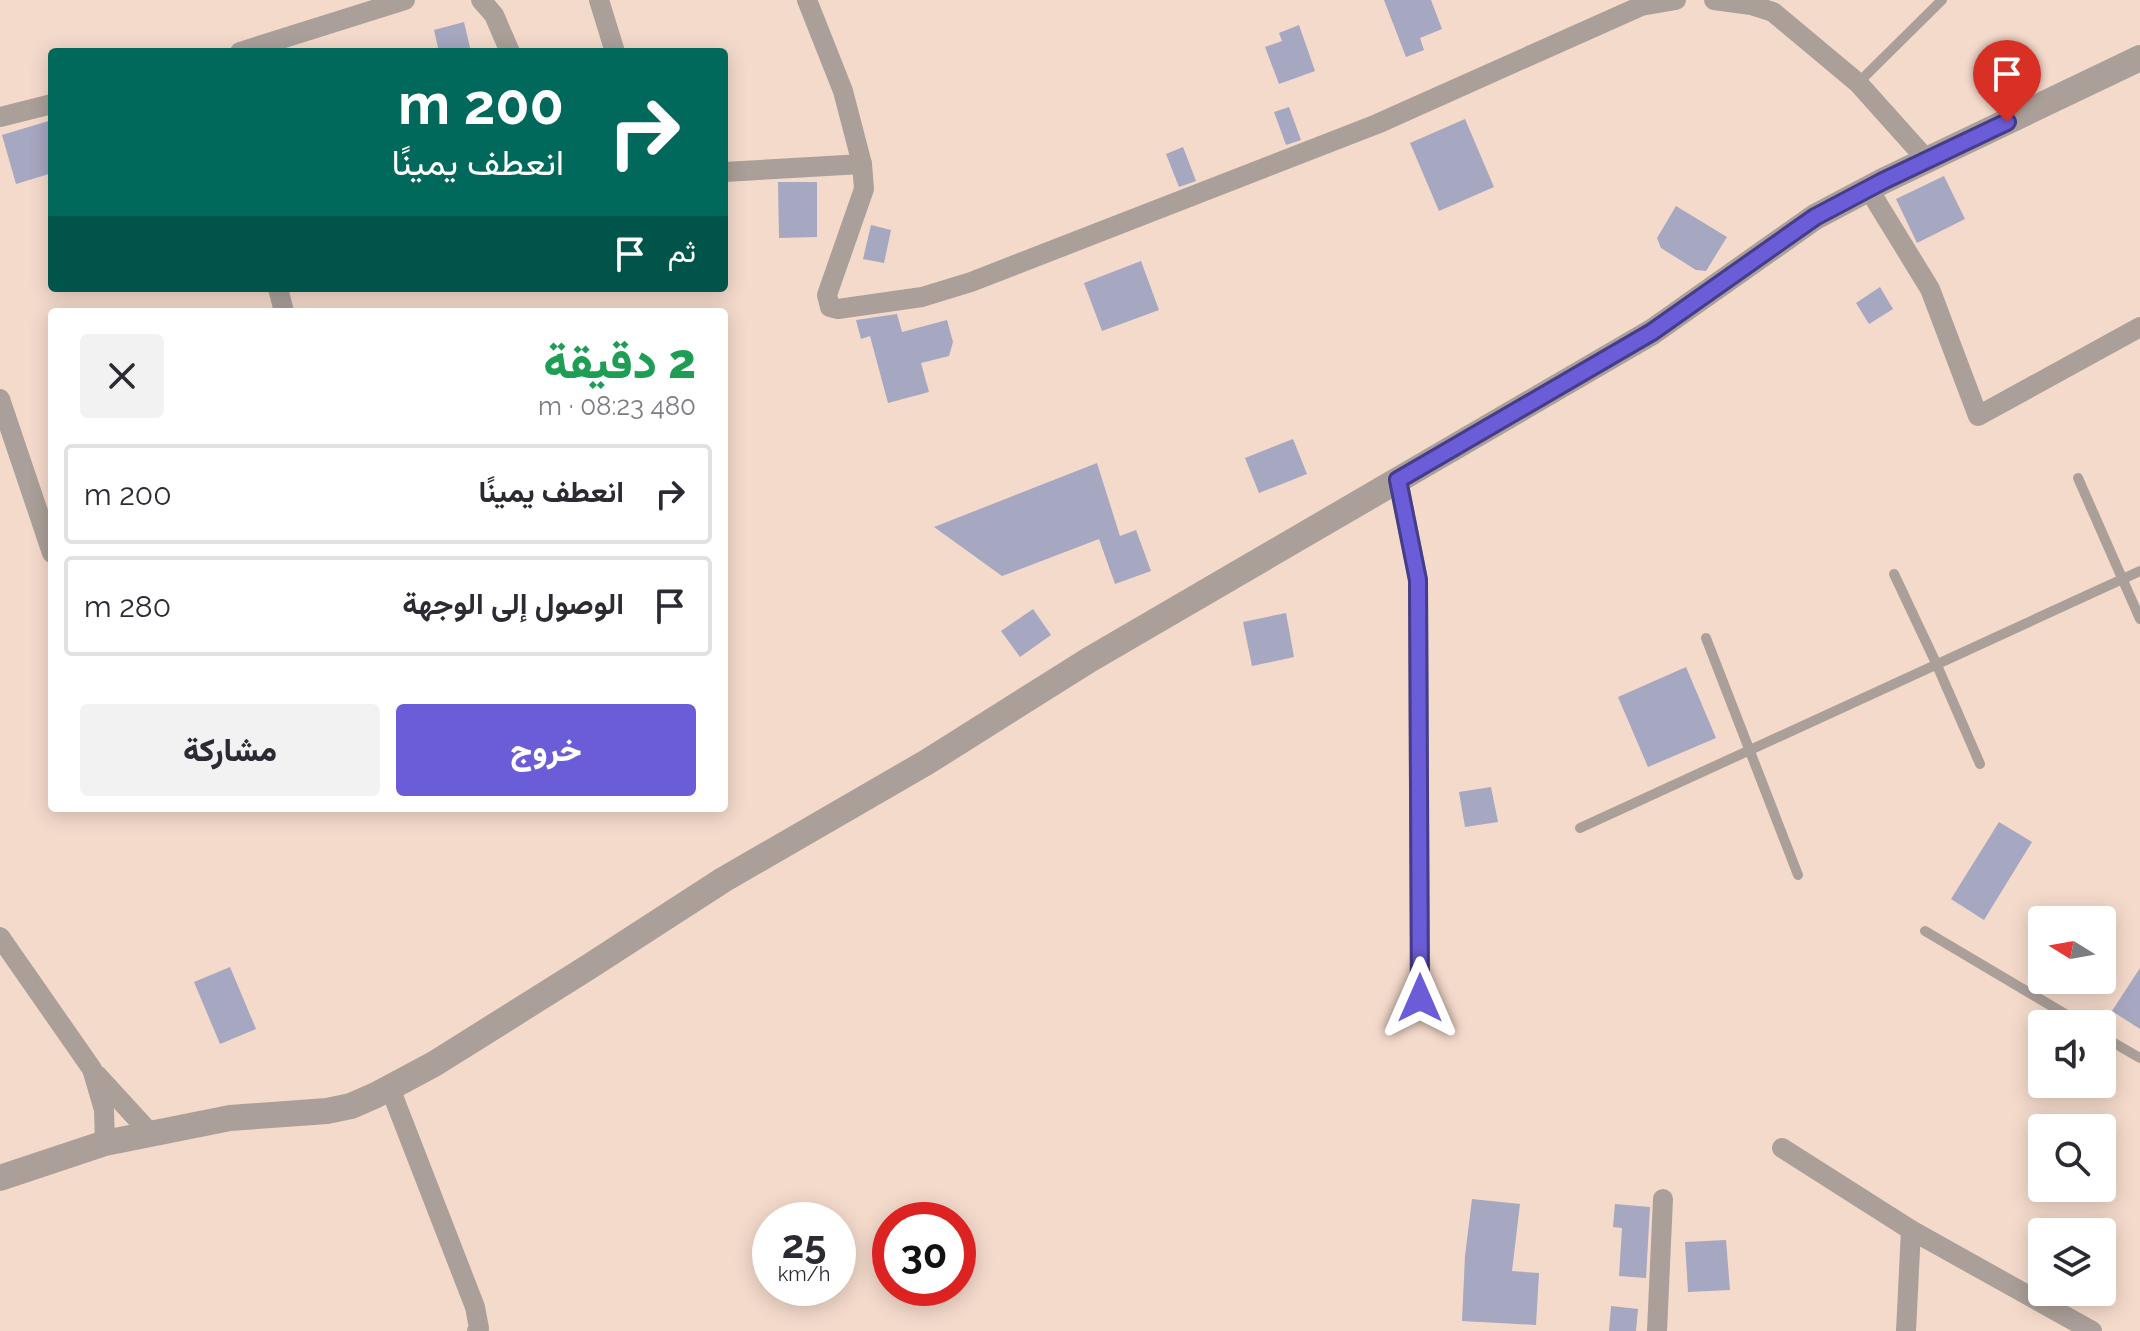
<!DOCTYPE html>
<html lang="ar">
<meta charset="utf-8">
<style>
:root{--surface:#fff;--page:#f2f2f3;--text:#2b2b33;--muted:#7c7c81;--line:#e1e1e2;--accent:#6a5dd7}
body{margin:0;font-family:Raleway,Vazirmatn,sans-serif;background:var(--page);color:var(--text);direction:rtl;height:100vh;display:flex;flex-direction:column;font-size:30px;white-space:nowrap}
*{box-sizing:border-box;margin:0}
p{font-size:26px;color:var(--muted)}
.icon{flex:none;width:44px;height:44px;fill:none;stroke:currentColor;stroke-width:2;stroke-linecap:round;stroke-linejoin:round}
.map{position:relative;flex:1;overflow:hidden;direction:ltr}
.drawer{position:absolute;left:48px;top:308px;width:680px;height:504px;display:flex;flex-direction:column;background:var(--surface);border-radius:8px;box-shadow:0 4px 20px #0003;direction:rtl}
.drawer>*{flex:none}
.hud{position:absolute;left:48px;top:48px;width:680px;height:244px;border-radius:8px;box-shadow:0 4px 20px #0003;direction:rtl;background:#00695c;color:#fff;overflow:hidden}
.needle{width:52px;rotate:281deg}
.fabs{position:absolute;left:2028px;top:906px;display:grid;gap:16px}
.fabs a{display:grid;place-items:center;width:88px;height:88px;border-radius:8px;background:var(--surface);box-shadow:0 4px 20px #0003;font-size:40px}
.speed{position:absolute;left:752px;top:1202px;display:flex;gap:16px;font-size:40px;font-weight:700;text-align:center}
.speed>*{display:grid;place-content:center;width:104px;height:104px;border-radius:50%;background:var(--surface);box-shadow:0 4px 20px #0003;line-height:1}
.speed small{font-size:20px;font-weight:400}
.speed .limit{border:12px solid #d22;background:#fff;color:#111}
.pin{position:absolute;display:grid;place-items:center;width:68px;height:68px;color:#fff;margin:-82px -34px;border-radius:50% 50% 50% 0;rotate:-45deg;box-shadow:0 0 8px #0007}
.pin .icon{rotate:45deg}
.me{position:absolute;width:88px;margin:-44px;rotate:0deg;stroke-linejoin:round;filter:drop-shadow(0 0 6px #0008)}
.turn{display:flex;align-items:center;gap:28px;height:168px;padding:0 32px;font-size:36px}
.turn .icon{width:104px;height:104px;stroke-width:2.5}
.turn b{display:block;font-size:56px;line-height:68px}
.then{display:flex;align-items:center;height:76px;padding:0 32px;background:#0003;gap:16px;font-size:30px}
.round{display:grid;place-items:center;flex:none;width:84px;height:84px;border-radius:8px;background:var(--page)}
.headline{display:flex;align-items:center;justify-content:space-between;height:136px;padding:0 32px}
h1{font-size:48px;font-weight:800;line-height:60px;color:#1e9e55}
.button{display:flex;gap:16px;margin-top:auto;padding:16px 32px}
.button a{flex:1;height:92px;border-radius:8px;background:var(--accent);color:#fff;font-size:32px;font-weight:800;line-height:92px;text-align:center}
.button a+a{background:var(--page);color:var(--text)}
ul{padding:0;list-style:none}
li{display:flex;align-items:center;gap:24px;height:100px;margin:0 16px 12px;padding:0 16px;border:4px solid var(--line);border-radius:8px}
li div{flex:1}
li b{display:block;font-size:30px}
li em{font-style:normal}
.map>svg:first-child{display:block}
</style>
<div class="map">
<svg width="2140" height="1331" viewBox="0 0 2140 1331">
<rect width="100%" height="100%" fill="#f4dacb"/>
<g fill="#a6a7c0">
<path d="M1384,0H1431L1442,29L1420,38L1424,50L1406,57Z"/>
<path d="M464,22L471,52H439L434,30Z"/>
<path d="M1299,25L1315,71L1279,84L1265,47L1282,41L1279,33Z"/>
<path d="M1289,107L1301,140L1286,145L1274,112Z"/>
<path d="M1465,119L1494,187L1439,211L1410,143Z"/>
<path d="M52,120V173L16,184L2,135Z"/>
<path d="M1183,147L1196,181L1179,187L1166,154Z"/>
<path d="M1944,176L1965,219L1917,243L1896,199Z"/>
<path d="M778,182H817V237L779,238Z"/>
<path d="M1676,206L1727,237L1706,271L1696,270L1661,248L1657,238Z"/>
<path d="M871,225L891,230L884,263L863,259Z"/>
<path d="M1141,261L1159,310L1102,331L1084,283Z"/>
<path d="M1880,287L1893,309L1869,324L1856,303Z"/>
<path d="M897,314L902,332L947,320L953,342L949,356L921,363L929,392L888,403L870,336L861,339L856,320Z"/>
<path d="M1293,439L1307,474L1259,493L1245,458Z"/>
<path d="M1097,463L1120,536L1136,530L1151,571L1115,584L1099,539L1002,576L934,527Z"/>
<path d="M1033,609L1051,635L1020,657L1001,631Z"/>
<path d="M1286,613L1294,657L1252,666L1243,622Z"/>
<path d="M1686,667L1716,738L1648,767L1618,697Z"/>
<path d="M1491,787L1498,822L1465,827L1459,792Z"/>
<path d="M1999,822L2032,842L1984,920L1951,899Z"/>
<path d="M230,967L256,1029L220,1044L194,982Z"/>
<path d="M2140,968V1029L2112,1011Z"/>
<path d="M1472,1199L1520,1204L1512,1271L1539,1273L1536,1325L1462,1321L1465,1256Z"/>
<path d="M1615,1204L1650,1207L1646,1278L1619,1276L1622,1228L1613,1227Z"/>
<path d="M1726,1240L1730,1290L1688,1292L1685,1242Z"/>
<path d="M1611,1306L1638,1309L1636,1331H1609Z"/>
</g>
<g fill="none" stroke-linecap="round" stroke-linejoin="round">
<g stroke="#aba099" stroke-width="10">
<path d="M1858,83L1942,0"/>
<path d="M2078,478L2140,619"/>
<path d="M1894,574L1936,663L1980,764"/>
<path d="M1706,638L1798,875"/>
<path d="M1580,828L2140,571"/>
<path d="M1925,931L2082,1024"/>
<path d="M2102,1036L2140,1058"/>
</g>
<g stroke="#aba099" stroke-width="20">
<path d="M481,0L494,15L510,52"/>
<path d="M599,0L615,52"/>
<path d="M807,0L843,91L862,164L864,189L827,295L830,307L838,309L922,297L971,282L1377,124L1641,6L1676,0"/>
<path d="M1714,0L1751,5L1773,12L1858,83L1927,160"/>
<path d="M240,52L405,0"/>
<path d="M0,117L52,104"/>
<path d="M724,172L862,164"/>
<path d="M1868,188L1930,289L1978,416L2140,327"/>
<path d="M278,288L284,312"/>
<path d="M0,399L52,553"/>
<path d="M1398,480L1418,580L1420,998"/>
<path d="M0,937L92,1069L104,1110L105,1143"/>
<path d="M97,1075L151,1134"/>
<path d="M390,1088L475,1307L479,1328L477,1331"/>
<path d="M1782,1148L1911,1230L2092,1331"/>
<path d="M1657,1331L1663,1199"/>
<path d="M1906,1331L1911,1230"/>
</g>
<path stroke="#aba099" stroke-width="26" d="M0,1178L105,1143L230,1118L327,1111L351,1106L376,1095L434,1064L587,968L723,880L927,762L1089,660L1652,332L1815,217L1883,181L2140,58"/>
</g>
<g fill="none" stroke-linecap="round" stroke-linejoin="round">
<defs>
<path id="route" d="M1420,998L1418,580L1398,480L1652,332L1815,217L1883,181L2007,122"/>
</defs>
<use href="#route" stroke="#453c8c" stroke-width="20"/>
<use href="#route" stroke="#6a5dd7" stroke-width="14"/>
</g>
</svg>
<div class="fabs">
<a><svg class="needle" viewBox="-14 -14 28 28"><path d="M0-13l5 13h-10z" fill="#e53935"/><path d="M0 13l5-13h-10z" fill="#7c7c81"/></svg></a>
<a><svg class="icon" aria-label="sound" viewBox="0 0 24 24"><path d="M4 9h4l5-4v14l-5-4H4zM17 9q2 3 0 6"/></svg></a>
<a><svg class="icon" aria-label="search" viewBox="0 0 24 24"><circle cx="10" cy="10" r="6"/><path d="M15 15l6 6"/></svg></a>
<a><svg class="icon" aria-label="layers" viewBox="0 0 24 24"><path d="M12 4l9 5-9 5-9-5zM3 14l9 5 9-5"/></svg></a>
</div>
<div class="speed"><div>25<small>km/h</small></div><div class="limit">30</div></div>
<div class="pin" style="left:2007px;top:122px;background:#d93025"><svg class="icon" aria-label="arrive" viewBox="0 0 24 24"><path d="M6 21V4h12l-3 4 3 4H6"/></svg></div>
<svg class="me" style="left:1420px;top:998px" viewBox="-20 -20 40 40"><path d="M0-17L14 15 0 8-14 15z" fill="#6a5dd7" stroke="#fff" stroke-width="4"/></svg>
<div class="hud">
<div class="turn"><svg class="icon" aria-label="right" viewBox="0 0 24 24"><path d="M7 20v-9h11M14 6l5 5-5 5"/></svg><div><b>200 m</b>انعطف يمينًا</div></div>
<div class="then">ثم<svg class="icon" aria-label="arrive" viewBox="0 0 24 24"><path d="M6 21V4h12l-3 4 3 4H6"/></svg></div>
</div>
<section class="drawer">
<div class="headline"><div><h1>2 دقيقة</h1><p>480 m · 08:23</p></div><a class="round"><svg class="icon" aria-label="close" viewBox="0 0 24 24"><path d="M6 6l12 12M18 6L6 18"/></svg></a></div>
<ul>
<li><svg class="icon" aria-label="right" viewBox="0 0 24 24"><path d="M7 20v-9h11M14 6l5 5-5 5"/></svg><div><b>انعطف يمينًا</b></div><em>200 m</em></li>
<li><svg class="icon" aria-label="arrive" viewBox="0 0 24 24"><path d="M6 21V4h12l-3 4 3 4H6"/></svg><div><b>الوصول إلى الوجهة</b></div><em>280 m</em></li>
</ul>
<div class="button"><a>خروج</a><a>مشاركة</a></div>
</section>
</div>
